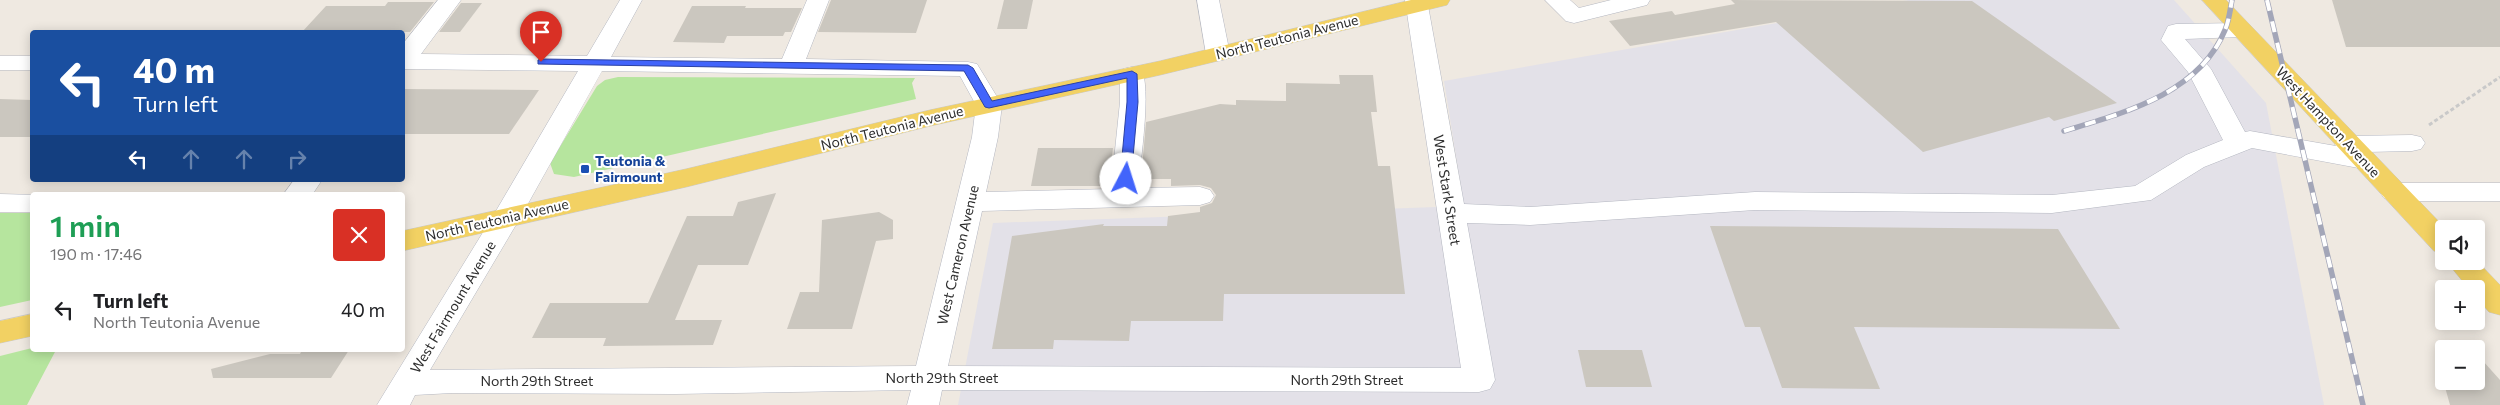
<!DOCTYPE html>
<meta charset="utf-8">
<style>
:root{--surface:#fff;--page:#f6f6f6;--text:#202124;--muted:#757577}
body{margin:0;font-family:Commissioner,sans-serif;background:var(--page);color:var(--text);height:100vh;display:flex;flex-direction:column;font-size:19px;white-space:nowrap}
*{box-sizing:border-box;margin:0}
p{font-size:16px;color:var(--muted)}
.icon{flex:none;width:28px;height:28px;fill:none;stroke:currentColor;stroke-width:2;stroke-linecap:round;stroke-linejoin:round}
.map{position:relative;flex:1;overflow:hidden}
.drawer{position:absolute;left:30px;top:192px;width:375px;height:160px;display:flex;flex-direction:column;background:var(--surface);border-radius:5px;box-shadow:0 2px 12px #0003}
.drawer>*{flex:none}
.top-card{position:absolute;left:30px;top:30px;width:375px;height:152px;border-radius:5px;box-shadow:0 2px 12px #0003;background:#1a4fa0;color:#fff;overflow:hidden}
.buttons{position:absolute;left:2435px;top:220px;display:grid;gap:10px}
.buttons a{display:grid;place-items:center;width:50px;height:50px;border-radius:5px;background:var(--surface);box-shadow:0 2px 12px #0003;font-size:25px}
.pin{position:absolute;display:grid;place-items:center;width:42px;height:42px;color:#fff;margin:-51px -21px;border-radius:50% 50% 50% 0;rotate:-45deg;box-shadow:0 0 5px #0007}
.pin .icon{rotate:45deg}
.me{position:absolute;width:55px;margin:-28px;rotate:5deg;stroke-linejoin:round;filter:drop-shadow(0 0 4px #0008)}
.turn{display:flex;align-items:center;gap:18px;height:105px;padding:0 20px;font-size:22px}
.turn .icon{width:65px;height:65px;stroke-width:2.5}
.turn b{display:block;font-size:35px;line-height:42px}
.lanes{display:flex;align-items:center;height:48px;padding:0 20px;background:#0003;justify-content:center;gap:25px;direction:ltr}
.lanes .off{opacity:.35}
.round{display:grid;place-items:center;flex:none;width:52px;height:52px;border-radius:5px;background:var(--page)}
.head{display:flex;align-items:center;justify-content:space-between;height:85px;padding:0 20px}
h1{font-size:30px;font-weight:600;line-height:38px;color:#1e9e55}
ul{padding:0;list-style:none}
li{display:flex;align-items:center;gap:15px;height:65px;padding:0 20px}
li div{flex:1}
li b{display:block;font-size:19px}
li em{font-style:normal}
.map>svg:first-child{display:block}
</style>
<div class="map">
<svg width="2500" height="405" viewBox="0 0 2500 405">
<rect width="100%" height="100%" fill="#efe9e1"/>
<path fill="#e3e1e8" d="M1909,0H2174L2266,103L2324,405H958L993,223L1464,206L1444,81Z"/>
<g fill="#b6e59e">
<path d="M618,77L915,78L912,83L916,99L574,177L554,174L550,163L597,86L605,80Z"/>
<path d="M0,213H32V300L0,307Z"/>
<path d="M32,348V350H56L27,405H0V356Z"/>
</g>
<g fill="#cbc7bf">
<path d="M831,0H927L916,33L818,32Z"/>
<path d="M1004,0H1033L1027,29H997Z"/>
<path d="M1731,0L1972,1L2117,103L2054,121L2049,117L1923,152L1776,22L1630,46L1609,21L1672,11L1675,15L1735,4Z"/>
<path d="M2332,0H2500V47H2346Z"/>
<path d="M388,2H434L410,32H302L326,6H385Z"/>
<path d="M461,3H482L460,32H439Z"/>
<path d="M692,6H746L745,8H802L791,32H785L783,36H727L724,43L673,42Z"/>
<path d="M1339,75H1373L1377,112H1371L1378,166H1390L1405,294H1224L1223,321H1131L1129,341L1054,340L1053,349H992L1012,236L1104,224L1103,226H1167L1168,216L1200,212V207L1212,203L1216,195L1211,188L1200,185L1171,186V179H1141L1146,122L1220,104L1236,105V100L1286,101V83L1340,84Z"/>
<path d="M402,89L539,90L509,134H402Z"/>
<path d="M0,99L32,100V137H0Z"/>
<path d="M1038,148H1113L1108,186H1031Z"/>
<path d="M776,193L748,265H698L675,320H722L713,345L603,346L606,338H532L550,303H648L687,216H733L738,202Z"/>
<path d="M879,212L893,220V239L876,241L852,329H787L800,292H819L822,220Z"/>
<path d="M1710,226L2058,229L2120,329L1854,327L1880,389L1782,388L1760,327H1745Z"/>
<path d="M302,350H349L331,378H213L211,369L270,354H300Z"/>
<path d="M1578,350H1642L1652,387H1586Z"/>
<path d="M2476,361H2483L2500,380V405H2450L2438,362H2444V381H2476Z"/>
</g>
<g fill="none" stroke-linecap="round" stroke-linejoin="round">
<defs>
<g id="minor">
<path d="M438,0H461L421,54L587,56L620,0H642L611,57L782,59L807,0H829L806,59L968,62L977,64L1002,105L998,137L986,192L1111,189L1120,102V74L1123,69L1132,67L1141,69C1152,86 1140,165 1138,188L1200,187L1210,190L1214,196L1210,202L1200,205L982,211L948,366L1461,368L1405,0H1427L1464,204L1530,207L1755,192L2052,195L2135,186L2186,155L2223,140L2188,72L2161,40L2168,26L2176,24L2241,23L2249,25L2253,30L2249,35L2241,37L2185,39L2211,69L2245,132L2250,131L2336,146L2335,144L2339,138L2348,136L2412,135L2421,137L2425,143L2421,149L2412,151L2366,152L2373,154L2377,160L2373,166L2364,169L2252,148L2204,167L2151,200L2052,213L1755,210L1530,225L1467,223L1495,380L1490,389L1479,392L942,390L939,405H907L911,390L675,394L452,393L415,395L410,405H377L493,216L578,71L402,69V45ZM602,71L960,76L976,105L972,137L916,366L430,370L520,218Z"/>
<path d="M1197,0H1219L1230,54L1227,59L1218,61L1209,59L1206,54Z"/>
<path d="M1545,0H1570L1579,8L1611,0H1650L1647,5L1574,23L1566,21Z"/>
<rect x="0" y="56" width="32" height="14"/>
<path d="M294,180H322L312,195H283Z"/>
<path d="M2394,183H2500V201H2394L2384,198L2380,192L2384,186Z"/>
<path d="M0,194L36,195H32V212H0Z"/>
</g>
<g id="major">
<path d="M1411,0H1450L1447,5L1160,75L930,126L686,187L402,251V231L686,169L930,110L1160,61Z"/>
<path d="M2202,0H2226L2446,229H2444V254L2434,251Z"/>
<path d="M2476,260L2500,285V315L2489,312L2476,297V289H2469L2446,261Z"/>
<path d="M32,314V336L0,343V321Z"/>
</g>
</defs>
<use href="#minor" stroke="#b4b7c1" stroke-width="1"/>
<use href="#major" stroke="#c9c9c9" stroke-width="1"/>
<path stroke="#c9c9c9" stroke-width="3" stroke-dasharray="4 2.5" stroke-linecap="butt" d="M2429,125L2500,77"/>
<use href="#minor" fill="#fff" fill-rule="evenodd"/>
<use href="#major" fill="#f2d163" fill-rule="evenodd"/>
<defs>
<g id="rail">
<path d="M2267,0L2363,405"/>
<path d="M2064,131C2123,113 2199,94 2225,30C2229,21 2230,10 2232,0"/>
</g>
</defs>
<use href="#rail" stroke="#a3a6b8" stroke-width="5.5"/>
<use href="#rail" stroke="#fff" stroke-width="4" stroke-dasharray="11" stroke-linecap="butt"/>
</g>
<path fill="#4264fb" stroke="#2b41a3" d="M541,59L968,65L973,68L992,101L1132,71L1137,74L1138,102L1131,179L1126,182L1120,179L1127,102V78L989,108L985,107L964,71L538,64V60Z"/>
<rect fill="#1a4fb4" stroke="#fff" stroke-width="2" x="580" y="164" width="10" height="10" rx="2.5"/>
<g text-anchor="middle" stroke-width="4" stroke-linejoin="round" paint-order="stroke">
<g font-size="14" fill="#2e2e2e" stroke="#fff">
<text transform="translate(1287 37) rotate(-14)" y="5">North Teutonia Avenue</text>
<text transform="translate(2328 122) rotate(47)" y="5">West Hampton Avenue</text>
<text transform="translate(892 128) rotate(-14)" y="5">North Teutonia Avenue</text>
<text transform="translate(1447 190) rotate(81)" y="5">West Stark Street</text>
<text transform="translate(497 220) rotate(-13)" y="5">North Teutonia Avenue</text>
<text transform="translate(958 255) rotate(-77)" y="5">West Cameron Avenue</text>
<text transform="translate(453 307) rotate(-59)" y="5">West Fairmount Avenue</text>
<text x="942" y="383">North 29th Street</text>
<text x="1347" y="385">North 29th Street</text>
<text x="537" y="386">North 29th Street</text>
</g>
<g font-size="14" font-weight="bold" fill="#164399" stroke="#fff" text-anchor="start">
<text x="595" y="166">Teutonia &amp;<tspan x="595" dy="16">Fairmount</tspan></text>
</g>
</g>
</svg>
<div class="buttons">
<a><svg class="icon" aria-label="sound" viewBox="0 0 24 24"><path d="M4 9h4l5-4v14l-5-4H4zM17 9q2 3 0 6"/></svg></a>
<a>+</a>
<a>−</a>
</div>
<div class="pin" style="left:541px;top:62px;background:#d93025"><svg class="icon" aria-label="arrive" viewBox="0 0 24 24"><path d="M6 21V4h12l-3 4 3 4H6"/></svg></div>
<svg class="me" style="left:1126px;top:179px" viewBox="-20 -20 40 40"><circle r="19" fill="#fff"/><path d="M0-13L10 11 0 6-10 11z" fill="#4264fb"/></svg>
<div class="top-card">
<div class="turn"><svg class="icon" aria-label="left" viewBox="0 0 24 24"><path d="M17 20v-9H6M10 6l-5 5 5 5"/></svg><div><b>40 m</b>Turn left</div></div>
<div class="lanes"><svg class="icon" aria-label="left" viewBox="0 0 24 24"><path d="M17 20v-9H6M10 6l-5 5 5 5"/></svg><svg class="icon off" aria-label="ahead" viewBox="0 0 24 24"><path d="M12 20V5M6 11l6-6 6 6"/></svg><svg class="icon off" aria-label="ahead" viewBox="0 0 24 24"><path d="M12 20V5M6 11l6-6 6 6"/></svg><svg class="icon off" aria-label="right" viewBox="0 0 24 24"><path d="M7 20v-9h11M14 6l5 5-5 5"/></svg></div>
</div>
<section class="drawer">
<div class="head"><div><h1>1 min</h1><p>190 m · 17:46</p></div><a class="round" style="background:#d93025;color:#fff"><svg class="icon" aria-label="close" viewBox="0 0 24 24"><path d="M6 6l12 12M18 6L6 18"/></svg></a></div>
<ul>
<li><svg class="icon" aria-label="left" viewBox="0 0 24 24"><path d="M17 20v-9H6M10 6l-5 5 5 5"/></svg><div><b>Turn left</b><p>North Teutonia Avenue</p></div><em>40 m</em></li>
</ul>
</section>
</div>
